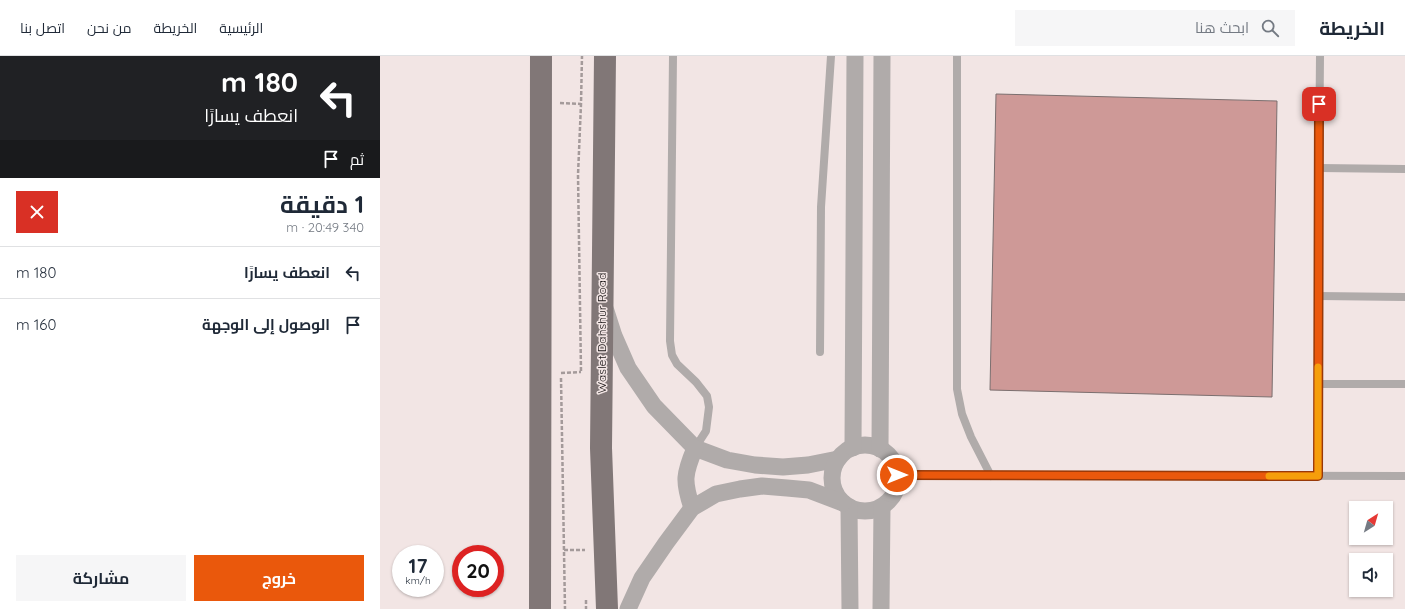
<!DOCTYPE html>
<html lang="ar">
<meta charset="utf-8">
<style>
:root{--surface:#fff;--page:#f6f6f7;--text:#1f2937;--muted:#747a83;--line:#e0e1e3;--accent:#ea580c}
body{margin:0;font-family:Quicksand,Cairo,sans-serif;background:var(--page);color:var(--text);direction:rtl;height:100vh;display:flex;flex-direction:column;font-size:15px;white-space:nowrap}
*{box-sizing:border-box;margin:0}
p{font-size:13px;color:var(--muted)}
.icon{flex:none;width:22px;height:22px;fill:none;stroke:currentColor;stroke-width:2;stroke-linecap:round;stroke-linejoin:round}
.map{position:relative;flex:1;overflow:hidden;direction:ltr}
.drawer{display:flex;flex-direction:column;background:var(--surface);width:380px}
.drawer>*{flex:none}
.top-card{background:#202124;color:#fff;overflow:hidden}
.needle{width:26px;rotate:37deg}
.controls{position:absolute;left:969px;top:445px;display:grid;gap:8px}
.controls a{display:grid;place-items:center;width:44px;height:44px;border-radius:0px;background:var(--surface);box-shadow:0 1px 3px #0004;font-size:20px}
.speed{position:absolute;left:12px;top:489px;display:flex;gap:8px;font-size:20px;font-weight:700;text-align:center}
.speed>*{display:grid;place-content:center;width:52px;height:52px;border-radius:50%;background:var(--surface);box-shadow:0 1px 3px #0004;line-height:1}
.speed small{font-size:10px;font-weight:400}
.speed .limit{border:6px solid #d22;background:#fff;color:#111}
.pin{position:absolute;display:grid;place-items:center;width:34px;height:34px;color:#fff;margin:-17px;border-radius:8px;box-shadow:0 2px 6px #0006}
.me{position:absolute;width:44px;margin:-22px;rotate:90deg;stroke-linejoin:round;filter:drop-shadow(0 0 3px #0008)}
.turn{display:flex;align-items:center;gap:14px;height:84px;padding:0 16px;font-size:18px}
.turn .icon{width:52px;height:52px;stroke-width:2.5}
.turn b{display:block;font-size:28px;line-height:34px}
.then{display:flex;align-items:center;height:38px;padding:0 16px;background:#0003;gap:8px;font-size:15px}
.round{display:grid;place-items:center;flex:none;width:42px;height:42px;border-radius:0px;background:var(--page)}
.headline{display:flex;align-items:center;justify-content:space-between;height:68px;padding:0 16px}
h1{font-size:24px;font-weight:700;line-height:30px}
.cta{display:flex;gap:8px;margin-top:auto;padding:8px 16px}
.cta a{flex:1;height:46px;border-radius:0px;background:var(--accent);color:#fff;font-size:16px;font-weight:700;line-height:46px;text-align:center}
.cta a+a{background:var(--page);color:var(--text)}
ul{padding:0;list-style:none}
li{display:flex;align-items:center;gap:12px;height:52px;padding:0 16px;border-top:1px solid var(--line)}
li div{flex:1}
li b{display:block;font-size:15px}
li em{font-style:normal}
header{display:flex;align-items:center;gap:24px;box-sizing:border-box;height:56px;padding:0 20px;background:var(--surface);border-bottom:1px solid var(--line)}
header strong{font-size:19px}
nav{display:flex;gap:22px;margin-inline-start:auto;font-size:14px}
.search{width:280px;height:36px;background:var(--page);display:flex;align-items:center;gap:10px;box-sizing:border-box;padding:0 14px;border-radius:0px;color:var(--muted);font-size:15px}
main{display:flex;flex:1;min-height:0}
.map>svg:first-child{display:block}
</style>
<header>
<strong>الخريطة</strong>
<div class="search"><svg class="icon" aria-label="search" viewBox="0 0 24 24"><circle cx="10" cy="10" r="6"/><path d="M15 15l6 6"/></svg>ابحث هنا</div>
<nav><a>الرئيسية</a><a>الخريطة</a><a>من نحن</a><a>اتصل بنا</a></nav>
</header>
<main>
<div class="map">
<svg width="1025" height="553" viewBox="0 0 1025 553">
<rect width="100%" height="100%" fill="#f2e5e4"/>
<path fill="#ce9997" stroke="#7b6f6f" d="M616,38L897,45L892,341L610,334Z"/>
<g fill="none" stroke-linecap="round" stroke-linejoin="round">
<g stroke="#a49a9a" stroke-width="2.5" stroke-dasharray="4 2" stroke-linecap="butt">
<path d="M180,47L201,48"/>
<path d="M201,315L198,119L201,48L202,0"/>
<path d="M181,317L201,316"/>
<path d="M181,322L185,553"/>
<path d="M184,494H205"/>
<path d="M206,544V553"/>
</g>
<g stroke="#b0abaa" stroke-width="8">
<path d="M293,0L290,285L292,299L297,308L316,326L327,340L329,351L326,375L315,392"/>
<path d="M577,0V333L582,358L591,381L611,420"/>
<path d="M939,112L1025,113"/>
<path d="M939,240L1025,241"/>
<path d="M440,296L441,151L451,0"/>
<path d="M938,328H1025"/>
<path d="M517,419L1025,420"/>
<path d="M939,420V112L940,0"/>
</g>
<g stroke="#b0abaa" stroke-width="17">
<path d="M226,255L234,280L248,312L274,350L315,392L347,404L375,409L403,411L428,409L458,403"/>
<circle cx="485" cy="422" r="33"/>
<path d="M473,392L475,0"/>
<path d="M500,393L502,0"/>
<path d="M469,451L470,553"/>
<path d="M312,452C303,425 304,418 315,392"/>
<path d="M248,553L262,522L286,487L312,452L336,438L360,433L382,430L407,432L429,434L463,447"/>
<path d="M501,553L502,451"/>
</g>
<g stroke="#817777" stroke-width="22">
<path d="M225,0L221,392L227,553"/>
<path d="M160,553L161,0"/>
</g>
</g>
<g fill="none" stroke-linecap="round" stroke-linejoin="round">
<defs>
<path id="route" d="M517,419L938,420L939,48"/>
</defs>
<use href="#route" stroke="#983908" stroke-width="10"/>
<use href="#route" stroke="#ea580c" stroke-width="7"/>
<path stroke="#f59e0b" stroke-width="7" d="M889,420H938V311"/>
</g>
<g text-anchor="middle" stroke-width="3" stroke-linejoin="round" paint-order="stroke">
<g font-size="12" fill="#181414" stroke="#f2e5e4">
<text transform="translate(222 277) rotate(-90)" y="4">Waslet Dahshur Road</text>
</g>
</g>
</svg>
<div class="controls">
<a><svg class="needle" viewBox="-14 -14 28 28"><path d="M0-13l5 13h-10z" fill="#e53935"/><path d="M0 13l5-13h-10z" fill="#747a83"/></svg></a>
<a><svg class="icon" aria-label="sound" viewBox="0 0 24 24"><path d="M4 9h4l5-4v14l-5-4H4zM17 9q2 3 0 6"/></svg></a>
</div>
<div class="speed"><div>17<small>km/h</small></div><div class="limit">20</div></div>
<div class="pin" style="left:939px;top:48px;background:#d93025"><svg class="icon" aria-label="arrive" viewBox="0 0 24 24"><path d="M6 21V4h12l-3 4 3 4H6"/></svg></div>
<svg class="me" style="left:517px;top:419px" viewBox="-20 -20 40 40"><circle r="17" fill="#ea580c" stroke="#fff" stroke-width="3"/><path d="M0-11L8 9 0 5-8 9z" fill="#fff"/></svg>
</div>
<section class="drawer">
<div class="top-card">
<div class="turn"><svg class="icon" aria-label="left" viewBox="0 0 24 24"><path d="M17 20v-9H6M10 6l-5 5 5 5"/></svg><div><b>180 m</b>انعطف يسارًا</div></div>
<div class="then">ثم<svg class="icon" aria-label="arrive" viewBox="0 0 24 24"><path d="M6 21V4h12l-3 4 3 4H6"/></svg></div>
</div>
<div class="headline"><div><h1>1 دقيقة</h1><p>340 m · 20:49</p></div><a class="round" style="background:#d93025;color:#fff"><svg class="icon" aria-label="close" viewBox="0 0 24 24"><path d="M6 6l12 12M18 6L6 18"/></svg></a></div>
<ul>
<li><svg class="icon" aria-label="left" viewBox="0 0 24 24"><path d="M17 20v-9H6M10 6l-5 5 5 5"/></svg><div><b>انعطف يسارًا</b></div><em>180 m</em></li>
<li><svg class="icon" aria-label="arrive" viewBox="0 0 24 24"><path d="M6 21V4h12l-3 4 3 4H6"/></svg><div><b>الوصول إلى الوجهة</b></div><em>160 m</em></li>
</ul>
<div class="cta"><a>خروج</a><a>مشاركة</a></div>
</section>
</main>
